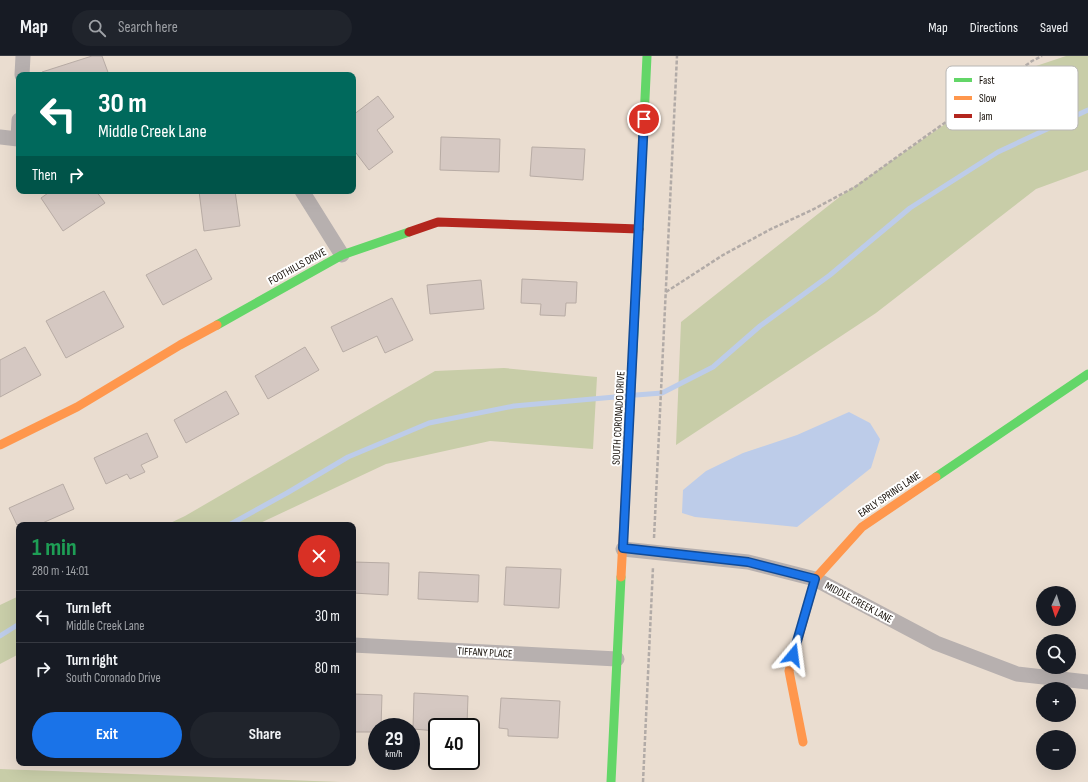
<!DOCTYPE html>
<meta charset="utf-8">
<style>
:root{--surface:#171b24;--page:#20242c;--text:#f1f3f6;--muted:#9ea1a6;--line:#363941;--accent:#1a73e8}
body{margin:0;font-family:"Sofia Sans Condensed",sans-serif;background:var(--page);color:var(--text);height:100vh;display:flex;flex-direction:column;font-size:15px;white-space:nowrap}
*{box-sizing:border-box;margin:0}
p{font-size:13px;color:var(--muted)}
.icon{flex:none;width:22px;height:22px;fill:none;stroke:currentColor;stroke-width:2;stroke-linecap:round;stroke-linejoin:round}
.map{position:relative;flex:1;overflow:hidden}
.details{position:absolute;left:16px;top:466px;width:340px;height:244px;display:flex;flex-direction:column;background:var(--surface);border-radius:8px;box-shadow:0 4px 16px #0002}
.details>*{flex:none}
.banner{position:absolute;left:16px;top:16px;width:340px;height:122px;border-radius:8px;box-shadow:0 4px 16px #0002;background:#00695c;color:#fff;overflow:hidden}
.needle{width:26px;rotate:183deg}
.tools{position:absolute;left:1036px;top:530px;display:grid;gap:8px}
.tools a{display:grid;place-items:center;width:40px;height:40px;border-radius:50%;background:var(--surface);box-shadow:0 4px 16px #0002;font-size:20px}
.speed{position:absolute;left:368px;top:662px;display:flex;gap:8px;font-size:20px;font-weight:700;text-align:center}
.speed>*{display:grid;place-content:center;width:52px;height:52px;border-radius:50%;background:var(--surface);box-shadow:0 4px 16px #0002;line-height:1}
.speed small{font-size:10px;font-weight:400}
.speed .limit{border:2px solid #111;border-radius:6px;background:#fff;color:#111}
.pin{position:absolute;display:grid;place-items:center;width:34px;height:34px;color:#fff;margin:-17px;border:2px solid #fff;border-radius:50%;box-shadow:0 1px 4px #0007}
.me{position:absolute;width:44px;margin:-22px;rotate:16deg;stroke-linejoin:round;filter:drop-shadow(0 0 3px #0008)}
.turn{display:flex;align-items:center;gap:14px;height:84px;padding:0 16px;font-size:18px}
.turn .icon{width:52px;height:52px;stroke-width:2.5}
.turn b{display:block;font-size:28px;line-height:34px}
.then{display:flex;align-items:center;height:38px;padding:0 16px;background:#0003;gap:8px;font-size:15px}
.round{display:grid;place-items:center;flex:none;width:42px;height:42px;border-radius:21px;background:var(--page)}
.head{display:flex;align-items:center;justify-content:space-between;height:68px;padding:0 16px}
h1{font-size:24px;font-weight:700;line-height:30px;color:#1e9e55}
.cta{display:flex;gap:8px;margin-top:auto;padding:8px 16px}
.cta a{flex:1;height:46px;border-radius:24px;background:var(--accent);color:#fff;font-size:16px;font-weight:700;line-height:46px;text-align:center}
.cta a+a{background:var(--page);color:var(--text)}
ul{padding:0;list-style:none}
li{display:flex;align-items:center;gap:12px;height:52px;padding:0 16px;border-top:1px solid var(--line)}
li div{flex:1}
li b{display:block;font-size:15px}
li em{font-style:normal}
header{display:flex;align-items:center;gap:24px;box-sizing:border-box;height:56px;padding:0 20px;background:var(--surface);border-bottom:1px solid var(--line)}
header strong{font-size:19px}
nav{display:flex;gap:22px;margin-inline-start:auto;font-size:14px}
.search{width:280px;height:36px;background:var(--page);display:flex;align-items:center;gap:10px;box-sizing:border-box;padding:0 14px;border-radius:22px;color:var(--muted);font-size:15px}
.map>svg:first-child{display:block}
</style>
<header>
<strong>Map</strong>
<div class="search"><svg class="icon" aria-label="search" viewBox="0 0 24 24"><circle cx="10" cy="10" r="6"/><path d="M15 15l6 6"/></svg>Search here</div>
<nav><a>Map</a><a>Directions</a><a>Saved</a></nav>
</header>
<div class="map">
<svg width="1088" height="726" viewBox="0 0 1088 726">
<rect width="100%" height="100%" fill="#eaddd0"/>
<g fill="#c8cda8">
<path d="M1066,0H1088V114L1036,133L876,257L676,389L681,266L842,139L1024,14Z"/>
<path d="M504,312L597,321L593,393L490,385L386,408L256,469H166L185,460L435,315Z"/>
<path d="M19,540V598L0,608V549Z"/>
<path d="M0,713L340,726H0Z"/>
</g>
<path fill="#bdcce9" d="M849,356L870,367L880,383L871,412L797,471L695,461L682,457L683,434L706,415L743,397L797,379Z"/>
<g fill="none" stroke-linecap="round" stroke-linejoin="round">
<g stroke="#bdcce9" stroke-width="5">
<path d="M636,339L662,337L713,311L760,270L830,219L910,152L998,96L1088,54"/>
<path d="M229,469L287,437L348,401L429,367L514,350L626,340"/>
<path d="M0,580L19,568"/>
</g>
</g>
<g fill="#d5c8c2" stroke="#b8aca5">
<path d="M92,0H102L109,19H42V16Z"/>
<path d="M378,40L394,61L377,74L393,96L369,114L353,93V59Z"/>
<path d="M441,81L500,83L499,116L440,114Z"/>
<path d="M532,91L585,93L583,124L530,120Z"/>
<path d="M51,135H96L105,147L63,175L41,142Z"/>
<path d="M199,135H235L240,170L204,175Z"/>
<path d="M196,193L212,223L163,249L146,219Z"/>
<path d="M522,223L577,226L576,247H566L565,260L540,259L541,248L521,247Z"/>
<path d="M481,224L484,253L430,258L427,229Z"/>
<path d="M104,235L124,271L66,302L46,265Z"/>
<path d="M392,242L413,284L385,297L377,280L343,296L331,271Z"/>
<path d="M25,291L41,319L0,341V304Z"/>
<path d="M305,291L319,314L268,343L255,320Z"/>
<path d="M226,335L239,358L186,387L174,364Z"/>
<path d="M147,377L158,401L141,409L145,416L130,423L127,418L106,428L94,402Z"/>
<path d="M63,428L74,453L38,469H17L9,452Z"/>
<path d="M353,506L389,507L388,539L353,537Z"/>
<path d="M506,511L561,513L559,552L504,549Z"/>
<path d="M419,516L479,519L478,546L418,543Z"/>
<path d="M414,637L468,640L467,669H457V671H437V675L413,673Z"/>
<path d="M353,638L382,639L381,671H377V676H353Z"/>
<path d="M501,642L560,645L558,682L508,680V673L499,672Z"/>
</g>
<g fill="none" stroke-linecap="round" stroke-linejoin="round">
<g stroke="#b2aba7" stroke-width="2.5" stroke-dasharray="4 2" stroke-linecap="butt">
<path d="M666,236L723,199L771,173L812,154L855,131L929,78L1032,5L1042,0"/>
<path d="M654,482L677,0"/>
<path d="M643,726L653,511"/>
</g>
<g stroke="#b7b0af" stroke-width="15">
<path d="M22,19L23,0"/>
<path d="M0,81L18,83L19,64"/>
<path d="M302,135L342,199"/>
<path d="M623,493L748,506L815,523L936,587L1017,618L1088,626"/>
<path d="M353,589L617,603"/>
</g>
<g stroke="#63d668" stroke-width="9">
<path d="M217,269L342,199L409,176"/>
<path d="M633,295L647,0"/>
<path d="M936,421L1088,318"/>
<path d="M611,726L621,521"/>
</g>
<g stroke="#ff974d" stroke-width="9">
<path d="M0,389L77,351L180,289L217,269"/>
<path d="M621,521L633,295"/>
<path d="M803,686L789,615L815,523L862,471L936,421"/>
</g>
<path stroke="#b3261e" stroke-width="9" d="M409,176L438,166L639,173"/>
</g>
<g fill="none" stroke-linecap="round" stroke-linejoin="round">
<defs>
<path id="route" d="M644,63L623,492L748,506L815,523L793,599"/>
</defs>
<use href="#route" stroke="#114b97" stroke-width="10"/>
<use href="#route" stroke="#1a73e8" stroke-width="7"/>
</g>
<g text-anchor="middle" stroke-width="4" stroke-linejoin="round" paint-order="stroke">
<g font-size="11" fill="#130c05" stroke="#fff">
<text transform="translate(297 210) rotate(-29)" y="4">FOOTHILLS DRIVE</text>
<text transform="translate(618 362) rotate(-87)" y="4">SOUTH CORONADO DRIVE</text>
<text transform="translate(889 438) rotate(-34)" y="4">EARLY SPRING LANE</text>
<text transform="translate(859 546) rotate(28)" y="4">MIDDLE CREEK LANE</text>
<text transform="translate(485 596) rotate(3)" y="4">TIFFANY PLACE</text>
</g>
</g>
<rect x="946" y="10" width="132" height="64" rx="6" fill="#fff" stroke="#b8b6b4" stroke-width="1"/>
<rect x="954" y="22" width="18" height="4" fill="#63d668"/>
<rect x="954" y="40" width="18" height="4" fill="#ff974d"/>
<rect x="954" y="58" width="18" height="4" fill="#b3261e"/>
<g font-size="11" fill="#130c05">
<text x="979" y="28">Fast</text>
<text x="979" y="46">Slow</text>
<text x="979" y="64">Jam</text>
</g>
</svg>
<div class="tools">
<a><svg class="needle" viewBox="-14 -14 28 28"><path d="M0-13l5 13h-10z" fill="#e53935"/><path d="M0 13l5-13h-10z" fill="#9ea1a6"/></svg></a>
<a><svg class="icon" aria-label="search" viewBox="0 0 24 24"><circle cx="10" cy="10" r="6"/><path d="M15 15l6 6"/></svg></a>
<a>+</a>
<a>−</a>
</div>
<div class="speed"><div>29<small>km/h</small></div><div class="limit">40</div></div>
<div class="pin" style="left:644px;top:63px;background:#d93025"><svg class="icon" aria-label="arrive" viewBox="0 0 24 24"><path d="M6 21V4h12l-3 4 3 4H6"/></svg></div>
<svg class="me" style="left:793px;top:599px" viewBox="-20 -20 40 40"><path d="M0-17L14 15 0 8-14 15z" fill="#1a73e8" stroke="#fff" stroke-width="4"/></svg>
<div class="banner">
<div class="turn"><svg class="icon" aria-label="left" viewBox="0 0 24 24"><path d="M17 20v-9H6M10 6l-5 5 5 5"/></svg><div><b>30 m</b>Middle Creek Lane</div></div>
<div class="then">Then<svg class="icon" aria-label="right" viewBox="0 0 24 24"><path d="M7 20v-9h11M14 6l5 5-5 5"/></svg></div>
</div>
<section class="details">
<div class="head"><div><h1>1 min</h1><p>280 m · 14:01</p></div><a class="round" style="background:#d93025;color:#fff"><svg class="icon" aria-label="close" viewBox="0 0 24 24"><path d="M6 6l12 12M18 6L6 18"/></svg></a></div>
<ul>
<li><svg class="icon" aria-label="left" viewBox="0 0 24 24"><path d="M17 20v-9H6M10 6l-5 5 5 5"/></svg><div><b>Turn left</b><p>Middle Creek Lane</p></div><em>30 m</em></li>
<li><svg class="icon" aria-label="right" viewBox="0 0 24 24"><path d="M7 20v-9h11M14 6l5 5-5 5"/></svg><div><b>Turn right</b><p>South Coronado Drive</p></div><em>80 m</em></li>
</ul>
<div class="cta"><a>Exit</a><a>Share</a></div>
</section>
</div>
